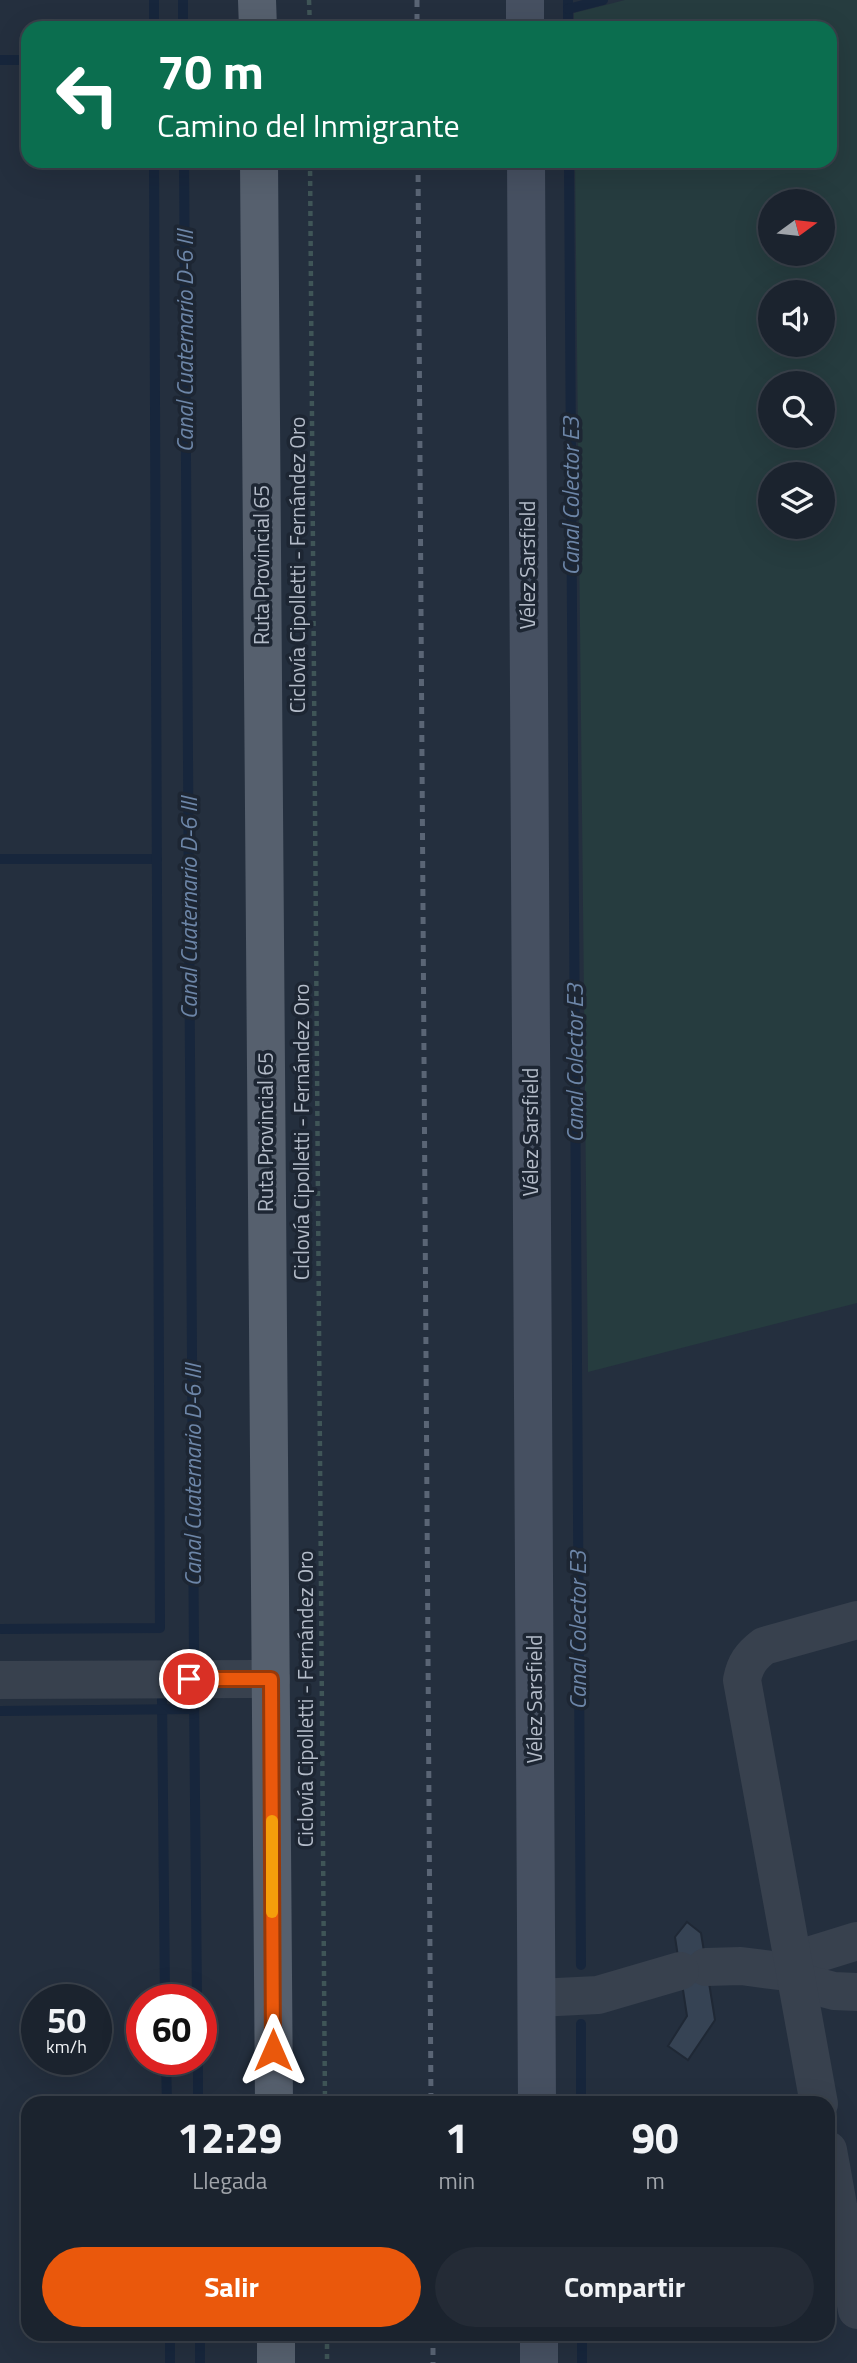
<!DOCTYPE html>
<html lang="es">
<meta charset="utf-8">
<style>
:root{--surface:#1b232e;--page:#242b36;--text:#f1f3f6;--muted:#a0a4aa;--line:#39404a;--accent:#ea580c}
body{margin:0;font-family:"Titillium Web",sans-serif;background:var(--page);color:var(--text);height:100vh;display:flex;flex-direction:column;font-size:26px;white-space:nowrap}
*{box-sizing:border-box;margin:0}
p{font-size:23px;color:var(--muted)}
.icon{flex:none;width:38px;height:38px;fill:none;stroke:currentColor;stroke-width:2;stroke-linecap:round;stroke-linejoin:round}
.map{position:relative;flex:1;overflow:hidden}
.sheet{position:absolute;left:21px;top:2096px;width:814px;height:245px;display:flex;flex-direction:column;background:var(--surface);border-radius:21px;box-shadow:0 7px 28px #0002,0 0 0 2px var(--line)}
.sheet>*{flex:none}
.guide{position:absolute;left:21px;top:21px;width:816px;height:147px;border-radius:21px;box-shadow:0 7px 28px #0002,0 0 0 2px var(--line);background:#0b6e4f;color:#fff;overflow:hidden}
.needle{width:46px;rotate:75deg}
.controls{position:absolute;left:758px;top:189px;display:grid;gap:14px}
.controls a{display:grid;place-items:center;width:77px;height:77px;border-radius:50%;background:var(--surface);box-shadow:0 7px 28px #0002,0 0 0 2px var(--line);font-size:35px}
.speed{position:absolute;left:21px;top:1984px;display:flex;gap:14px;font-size:35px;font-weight:700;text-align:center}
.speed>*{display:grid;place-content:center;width:91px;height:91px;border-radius:50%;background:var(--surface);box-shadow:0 7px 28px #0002,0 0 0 2px var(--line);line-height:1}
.speed small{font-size:18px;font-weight:400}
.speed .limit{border:10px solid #d22;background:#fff;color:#111}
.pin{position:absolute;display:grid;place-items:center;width:60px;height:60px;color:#fff;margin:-30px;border:4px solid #fff;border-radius:50%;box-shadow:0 2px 7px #0007}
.me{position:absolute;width:77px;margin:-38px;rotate:0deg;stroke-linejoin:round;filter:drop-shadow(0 0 5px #0008)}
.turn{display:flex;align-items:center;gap:24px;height:147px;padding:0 21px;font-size:32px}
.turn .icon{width:91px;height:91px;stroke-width:2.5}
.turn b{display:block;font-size:49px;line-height:60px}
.eta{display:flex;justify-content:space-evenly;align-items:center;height:119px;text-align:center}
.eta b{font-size:42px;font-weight:700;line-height:49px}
.button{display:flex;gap:14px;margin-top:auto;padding:14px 21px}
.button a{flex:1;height:80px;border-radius:42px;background:var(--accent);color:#fff;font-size:28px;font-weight:700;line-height:80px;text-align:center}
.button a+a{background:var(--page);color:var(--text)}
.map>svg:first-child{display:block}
</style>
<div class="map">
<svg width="857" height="2363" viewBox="0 0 857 2363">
<rect width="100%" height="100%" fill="#242f3e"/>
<path fill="#263c3f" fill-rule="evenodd" d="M625,0H857V1303L588,1372L575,161H830V28H574V13ZM770,201H822V254H770ZM770,292H822V345H770ZM770,383H822V436H770ZM770,474H822V527H770Z"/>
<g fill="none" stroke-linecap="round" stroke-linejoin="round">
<g stroke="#17263c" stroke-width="10">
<path d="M154,0V28"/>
<path d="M183,0V28"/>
<path d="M568,0V28"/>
<path d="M568,9L603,0"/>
<path d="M0,60H28"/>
<path d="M184,161L194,1655"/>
<path d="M569,161L581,1965"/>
<path d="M0,859H157"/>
<path d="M0,1629L160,1628L154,161"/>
<path d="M194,1698L197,2000"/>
<path d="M162,1699L165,2000"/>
<path d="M0,1711L194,1709"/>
<path d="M581,2024V2104"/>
<path d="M166,2060L167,2104"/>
<path d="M198,2060V2104"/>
<path d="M170,2334V2363"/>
<path d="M200,2334V2363"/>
<path d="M582,2334V2363"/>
</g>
</g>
<path fill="#364354" stroke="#1f2835" stroke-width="2" d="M687,1922L701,1933L715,2020L688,2060L668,2046L687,2016L675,1937Z"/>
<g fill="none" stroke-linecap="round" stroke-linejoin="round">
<g stroke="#3f5557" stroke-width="4.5" stroke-dasharray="5 5" stroke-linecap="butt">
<path d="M309,0L310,28"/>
<path d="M310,161L325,2104"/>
<path d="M327,2334V2363"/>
</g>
<g stroke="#38414e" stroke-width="38">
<path d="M0,1680L271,1679"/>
<path d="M794,1965L815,1954L857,1941"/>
<path d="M706,1967L741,1966L795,1973"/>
<path d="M796,1981L834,1991L857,1992"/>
<path d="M537,1998L598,1995L680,1971"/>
<path d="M819,2104L742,1680C745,1664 751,1656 764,1646L857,1620"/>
<path d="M828,2150L857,2310"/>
</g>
<g stroke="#465061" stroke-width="38">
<path d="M525,0V28"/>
<path d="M526,161L537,2104"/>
<path d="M539,2334V2363"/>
</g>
<g stroke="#56606e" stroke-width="38">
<path d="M257,0L258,28"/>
<path d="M259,161L274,2104"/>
<path d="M276,2334V2363"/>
</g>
<g stroke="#5a6575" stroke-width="5" stroke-dasharray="7 7" stroke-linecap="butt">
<path d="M417,0V28"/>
<path d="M418,161L431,2104"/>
<path d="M433,2334V2363"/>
</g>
</g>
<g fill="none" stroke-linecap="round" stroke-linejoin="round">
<defs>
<path id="route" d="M189,1679H271L273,2050"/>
</defs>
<use href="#route" stroke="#983908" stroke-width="18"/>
<use href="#route" stroke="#ea580c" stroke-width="12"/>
<path stroke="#f59e0b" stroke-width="12" d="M272,1821V1912"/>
</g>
<g text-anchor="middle" stroke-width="7" stroke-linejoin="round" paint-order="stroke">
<g font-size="21" fill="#b4bcc9" stroke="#1d2633">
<text transform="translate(262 565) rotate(-90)" y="7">Ruta Provincial 65</text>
<text transform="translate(298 565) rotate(-90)" y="7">Ciclovía Cipolletti - Fernández Oro</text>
<text transform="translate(528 565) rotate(-90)" y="7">Vélez Sarsfield</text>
<text transform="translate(266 1132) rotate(-90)" y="7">Ruta Provincial 65</text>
<text transform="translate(302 1132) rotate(-90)" y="7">Ciclovía Cipolletti - Fernández Oro</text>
<text transform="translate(531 1132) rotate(-90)" y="7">Vélez Sarsfield</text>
<text transform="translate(306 1699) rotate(-90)" y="7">Ciclovía Cipolletti - Fernández Oro</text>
<text transform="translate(535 1699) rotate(-90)" y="7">Vélez Sarsfield</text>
</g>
<g font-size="23" font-style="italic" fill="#6d86a8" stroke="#1d2633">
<text transform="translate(185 341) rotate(-90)" y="8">Canal Cuaternario D-6 III</text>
<text transform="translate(571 496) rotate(-90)" y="8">Canal Colector E3</text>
<text transform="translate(189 908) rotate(-90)" y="8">Canal Cuaternario D-6 III</text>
<text transform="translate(575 1063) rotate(-90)" y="8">Canal Colector E3</text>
<text transform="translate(193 1475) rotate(-90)" y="8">Canal Cuaternario D-6 III</text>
<text transform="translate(578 1630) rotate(-90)" y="8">Canal Colector E3</text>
</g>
</g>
</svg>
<div class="controls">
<a><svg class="needle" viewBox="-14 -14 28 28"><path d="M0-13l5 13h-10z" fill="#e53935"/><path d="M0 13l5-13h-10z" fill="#a0a4aa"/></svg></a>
<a><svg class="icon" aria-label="sound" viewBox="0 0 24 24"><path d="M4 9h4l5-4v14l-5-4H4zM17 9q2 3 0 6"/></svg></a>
<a><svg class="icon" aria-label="search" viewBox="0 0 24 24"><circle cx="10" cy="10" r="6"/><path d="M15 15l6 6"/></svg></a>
<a><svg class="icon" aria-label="layers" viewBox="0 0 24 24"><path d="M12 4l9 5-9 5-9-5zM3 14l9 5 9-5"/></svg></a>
</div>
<div class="speed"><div>50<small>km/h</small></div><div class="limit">60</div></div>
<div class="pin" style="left:189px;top:1679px;background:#d93025"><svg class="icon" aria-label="arrive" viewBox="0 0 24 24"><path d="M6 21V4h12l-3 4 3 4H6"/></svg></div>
<svg class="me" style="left:273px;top:2050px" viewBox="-20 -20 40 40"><path d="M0-17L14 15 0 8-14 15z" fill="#ea580c" stroke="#fff" stroke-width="4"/></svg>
<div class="guide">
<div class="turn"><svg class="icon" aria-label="left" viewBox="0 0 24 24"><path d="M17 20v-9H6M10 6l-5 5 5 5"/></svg><div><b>70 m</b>Camino del Inmigrante</div></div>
</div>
<section class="sheet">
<div class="eta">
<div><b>12:29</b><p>Llegada</p></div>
<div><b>1</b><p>min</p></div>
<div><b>90</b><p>m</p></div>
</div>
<div class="button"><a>Salir</a><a>Compartir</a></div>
</section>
</div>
